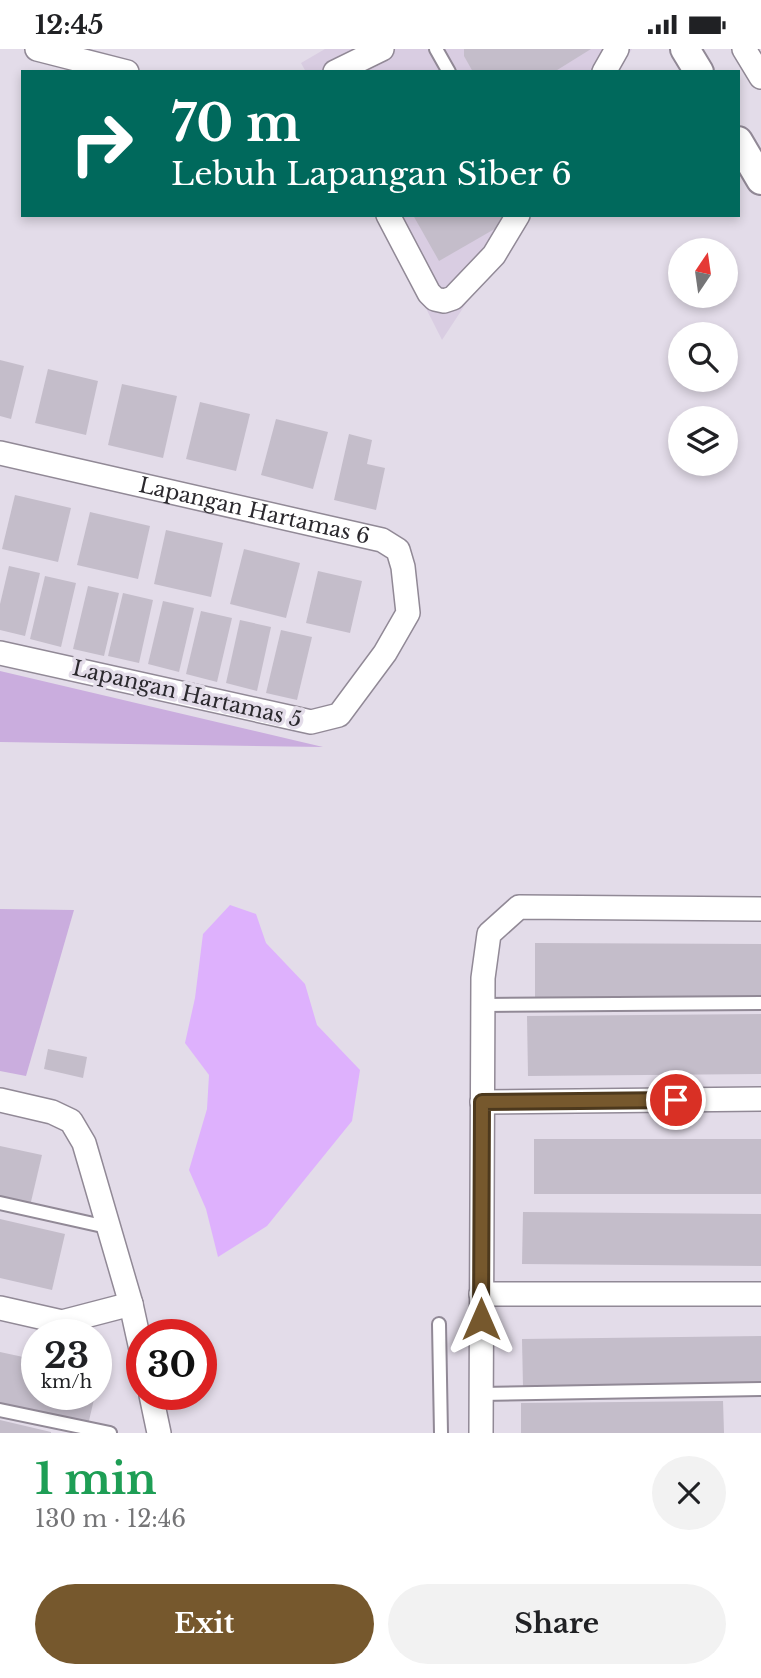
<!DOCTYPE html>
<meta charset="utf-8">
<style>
:root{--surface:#fff;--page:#f2f2f2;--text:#202124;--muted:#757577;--accent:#76582d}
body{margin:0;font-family:"Libre Baskerville",serif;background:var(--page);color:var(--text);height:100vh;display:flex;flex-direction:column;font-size:26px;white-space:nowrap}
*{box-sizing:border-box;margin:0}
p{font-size:23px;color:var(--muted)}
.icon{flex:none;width:38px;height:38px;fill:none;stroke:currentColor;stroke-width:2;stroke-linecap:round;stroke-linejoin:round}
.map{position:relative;height:1384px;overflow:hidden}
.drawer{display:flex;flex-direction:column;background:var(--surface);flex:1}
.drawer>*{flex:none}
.hud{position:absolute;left:21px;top:21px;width:719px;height:147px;border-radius:0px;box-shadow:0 4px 10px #0003;background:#00695c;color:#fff;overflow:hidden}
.needle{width:46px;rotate:13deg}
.fabs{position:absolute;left:668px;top:189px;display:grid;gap:14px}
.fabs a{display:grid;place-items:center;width:70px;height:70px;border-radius:50%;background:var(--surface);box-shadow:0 4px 10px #0003;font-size:35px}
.speed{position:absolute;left:21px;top:1270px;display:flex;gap:14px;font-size:35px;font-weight:700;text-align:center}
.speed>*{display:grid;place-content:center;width:91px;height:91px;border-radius:50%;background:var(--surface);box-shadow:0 4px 10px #0003;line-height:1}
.speed small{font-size:18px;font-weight:400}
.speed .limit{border:10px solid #d22;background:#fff;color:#111}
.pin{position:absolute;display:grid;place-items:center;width:60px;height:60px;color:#fff;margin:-30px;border:4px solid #fff;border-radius:50%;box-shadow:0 2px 7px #0007}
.me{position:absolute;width:77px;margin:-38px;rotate:0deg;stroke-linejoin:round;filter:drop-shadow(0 0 5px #0008)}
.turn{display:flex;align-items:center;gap:24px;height:147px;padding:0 35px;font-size:32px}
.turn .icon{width:91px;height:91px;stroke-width:2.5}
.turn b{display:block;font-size:49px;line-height:60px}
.round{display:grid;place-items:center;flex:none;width:74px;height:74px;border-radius:37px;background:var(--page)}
.head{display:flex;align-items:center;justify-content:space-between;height:119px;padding:0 35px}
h1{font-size:42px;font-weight:700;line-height:52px;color:#1e9e55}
.cta{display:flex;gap:14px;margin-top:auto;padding:14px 35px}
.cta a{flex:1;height:80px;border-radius:42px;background:var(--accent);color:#fff;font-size:28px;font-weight:700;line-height:80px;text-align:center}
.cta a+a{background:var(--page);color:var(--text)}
.status{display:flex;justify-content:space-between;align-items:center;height:49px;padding:0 35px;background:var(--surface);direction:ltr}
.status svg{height:19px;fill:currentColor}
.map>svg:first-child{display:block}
</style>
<div class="status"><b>12:45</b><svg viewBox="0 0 49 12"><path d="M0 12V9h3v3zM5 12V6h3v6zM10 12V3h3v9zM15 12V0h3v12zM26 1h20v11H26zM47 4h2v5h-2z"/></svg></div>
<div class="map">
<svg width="761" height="1384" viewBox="0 0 761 1384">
<rect width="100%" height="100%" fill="#e3dce9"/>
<g fill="#d9cde2">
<path d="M325,0H632L617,23H306L301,14Z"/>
<path d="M379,166H524L442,291Z"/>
</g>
<g fill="#caadde">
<path d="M0,622L323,698L0,693Z"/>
<path d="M0,860L74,861L26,1027L0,1022Z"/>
</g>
<path fill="#deb1fd" d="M230,856L256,865L266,894L305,935L317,976L360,1021L352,1072L267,1177L218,1208L206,1160L189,1121L207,1060L209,1026L185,994L195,949L203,885Z"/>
<g fill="#c4bdca">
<path d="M464,0H591L554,23H473L464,7Z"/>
<path d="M413,166H501L505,174L439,212Z"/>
<path d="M0,311L24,317L11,370L0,367Z"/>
<path d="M48,320L98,332L86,386L35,374Z"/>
<path d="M122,335L177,347L163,409L108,396Z"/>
<path d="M200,353L250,365L236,422L186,410Z"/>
<path d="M276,370L328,383L313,440L261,426Z"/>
<path d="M349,385L372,391L367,415L385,419L376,461L334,451Z"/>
<path d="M15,446L71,459L58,513L2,500Z"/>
<path d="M90,463L150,477L138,530L77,516Z"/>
<path d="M166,481L223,494L211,548L154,535Z"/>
<path d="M244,500L300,514L286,569L230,555Z"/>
<path d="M9,517L40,524L25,587L0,581V555Z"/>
<path d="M318,522L362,532L350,584L306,574Z"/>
<path d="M45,527L76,534L61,598L30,590Z"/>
<path d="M88,537L119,544L104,607L73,600Z"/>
<path d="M123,544L153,551L139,614L108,607Z"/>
<path d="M163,552L194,559L179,623L148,615Z"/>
<path d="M201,562L232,569L217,633L186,625Z"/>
<path d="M240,571L271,578L257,642L226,634Z"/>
<path d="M281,581L312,588L297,651L266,644Z"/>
<path d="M535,894L761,895V950H535Z"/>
<path d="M761,965V1025L528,1027L527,967Z"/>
<path d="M48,1000L87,1008L83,1029L44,1020Z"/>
<rect x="534" y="1090" width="227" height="55"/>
<path d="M0,1097L42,1106L30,1157L0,1150Z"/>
<path d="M523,1163L761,1165V1217L522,1215Z"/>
<path d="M0,1170L65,1185L52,1241L0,1229Z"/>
<path d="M761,1287V1335L523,1338L522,1290Z"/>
<path d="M0,1303L37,1311V1346H95L88,1376L0,1357Z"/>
<path d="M723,1352L724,1384H521V1354Z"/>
<path d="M0,1371L51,1383V1384H0Z"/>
</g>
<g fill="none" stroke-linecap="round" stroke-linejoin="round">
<defs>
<g id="service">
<path d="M436,0L449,23"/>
<path d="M483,956L761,954"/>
<path d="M0,1154L107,1178"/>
<path d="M439,1275L441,1384"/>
<path d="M481,1345L761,1340"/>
<path d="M0,1361L110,1384"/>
</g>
<g id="minor">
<path d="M37,0L127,23"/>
<path d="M744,0L761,28"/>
<path d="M335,23L382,0"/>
<path d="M604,23L617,0"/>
<path d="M388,166L429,244L435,250L444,252L453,249L494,206L518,166"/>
<path id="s1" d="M0,404L382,491L398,501L403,518L408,564L385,604L339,666L311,673L0,604"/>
<path d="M0,1051L52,1063L71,1072L84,1094L131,1255L142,1305"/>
<path d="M482,1053L761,1050"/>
<path d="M481,1245H761"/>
<path d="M0,1259L62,1273L131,1255"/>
<path d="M151,1346L159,1384"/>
<path d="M481,1384L483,929L489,885L519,858L761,860"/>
</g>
<g id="tertiary">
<path d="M685,0L699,23"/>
<path d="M738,92L761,131"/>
</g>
</defs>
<use href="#service" stroke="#918996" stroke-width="16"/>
<use href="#minor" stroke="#918996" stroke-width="26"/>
<use href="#tertiary" stroke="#918996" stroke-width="32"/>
<use href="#service" stroke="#fff" stroke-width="12"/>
<use href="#minor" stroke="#fff" stroke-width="23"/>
<use href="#tertiary" stroke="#fff" stroke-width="28"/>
</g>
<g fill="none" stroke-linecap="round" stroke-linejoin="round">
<defs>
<path id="route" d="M481,1270L482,1053L676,1051"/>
</defs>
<use href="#route" stroke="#4d391d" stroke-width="18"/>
<use href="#route" stroke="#76582d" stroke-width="12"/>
</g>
<g text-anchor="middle" stroke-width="7" stroke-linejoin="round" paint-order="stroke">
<g font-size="21" fill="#2b292e" stroke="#e3dce9">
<text dy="7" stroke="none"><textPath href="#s1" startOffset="261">Lapangan Hartamas 6</textPath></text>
<text transform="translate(187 645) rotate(13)" y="7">Lapangan Hartamas 5</text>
</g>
</g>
</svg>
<div class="fabs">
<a><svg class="needle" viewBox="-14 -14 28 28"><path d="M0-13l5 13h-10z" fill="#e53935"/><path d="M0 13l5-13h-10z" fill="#757577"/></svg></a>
<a><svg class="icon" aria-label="search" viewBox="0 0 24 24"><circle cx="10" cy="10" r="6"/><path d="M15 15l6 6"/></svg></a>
<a><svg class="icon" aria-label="layers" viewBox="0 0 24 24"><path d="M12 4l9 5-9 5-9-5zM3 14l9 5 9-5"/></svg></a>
</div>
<div class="speed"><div>23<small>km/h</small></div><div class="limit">30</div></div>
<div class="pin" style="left:676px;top:1051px;background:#d93025"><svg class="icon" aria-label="arrive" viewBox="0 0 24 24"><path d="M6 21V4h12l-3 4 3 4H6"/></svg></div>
<svg class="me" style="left:481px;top:1270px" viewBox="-20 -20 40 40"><path d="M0-17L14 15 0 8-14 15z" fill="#76582d" stroke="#fff" stroke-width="4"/></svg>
<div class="hud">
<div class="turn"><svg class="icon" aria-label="right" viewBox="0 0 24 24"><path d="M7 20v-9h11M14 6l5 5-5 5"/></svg><div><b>70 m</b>Lebuh Lapangan Siber 6</div></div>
</div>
</div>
<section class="drawer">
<div class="head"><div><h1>1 min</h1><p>130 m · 12:46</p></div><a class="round"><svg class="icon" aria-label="close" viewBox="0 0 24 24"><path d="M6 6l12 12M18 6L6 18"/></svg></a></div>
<div class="cta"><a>Exit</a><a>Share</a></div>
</section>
